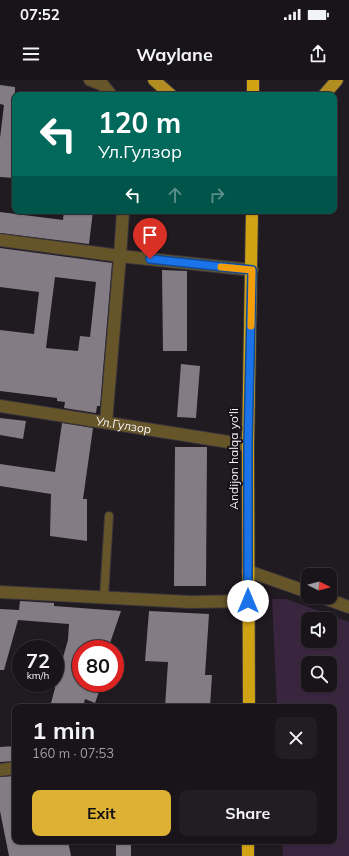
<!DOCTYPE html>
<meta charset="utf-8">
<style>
:root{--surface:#181419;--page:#211d22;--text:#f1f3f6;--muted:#9f9ea2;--line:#363338;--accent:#ddb133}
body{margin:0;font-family:Mulish,sans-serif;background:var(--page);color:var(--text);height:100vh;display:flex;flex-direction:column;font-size:15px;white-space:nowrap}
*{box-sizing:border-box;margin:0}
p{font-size:13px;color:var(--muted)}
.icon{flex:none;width:22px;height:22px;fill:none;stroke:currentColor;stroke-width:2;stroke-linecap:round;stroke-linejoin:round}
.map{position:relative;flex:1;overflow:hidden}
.details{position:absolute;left:12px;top:624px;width:325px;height:140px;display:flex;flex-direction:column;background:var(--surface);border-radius:8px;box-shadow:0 1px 3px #0004,0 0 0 1px var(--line)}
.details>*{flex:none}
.top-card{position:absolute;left:12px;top:12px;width:325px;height:122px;border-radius:8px;box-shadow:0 1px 3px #0004,0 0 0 1px var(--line);background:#00695c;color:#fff;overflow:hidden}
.needle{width:26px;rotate:96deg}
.tools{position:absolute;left:301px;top:488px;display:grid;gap:8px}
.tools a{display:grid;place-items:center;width:36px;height:36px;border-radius:8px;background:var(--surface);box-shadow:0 1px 3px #0004,0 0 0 1px var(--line);font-size:20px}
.speed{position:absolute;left:12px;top:560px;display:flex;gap:8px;font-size:20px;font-weight:700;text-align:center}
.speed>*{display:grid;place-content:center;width:52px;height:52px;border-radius:50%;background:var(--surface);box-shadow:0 1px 3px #0004,0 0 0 1px var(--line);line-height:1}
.speed small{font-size:10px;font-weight:400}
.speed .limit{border:6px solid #d22;background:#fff;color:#111}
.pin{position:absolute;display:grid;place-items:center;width:34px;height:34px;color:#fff;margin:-41px -17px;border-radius:50% 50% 50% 0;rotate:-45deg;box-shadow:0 0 4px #0007}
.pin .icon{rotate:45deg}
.me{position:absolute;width:44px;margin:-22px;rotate:0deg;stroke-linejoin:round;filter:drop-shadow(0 0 3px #0008)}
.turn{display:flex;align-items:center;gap:14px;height:84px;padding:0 20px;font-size:18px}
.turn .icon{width:52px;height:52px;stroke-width:2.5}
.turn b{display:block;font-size:28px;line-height:34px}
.lanes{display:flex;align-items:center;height:38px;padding:0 20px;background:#0003;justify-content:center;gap:20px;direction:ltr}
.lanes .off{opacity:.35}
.round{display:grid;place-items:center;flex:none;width:42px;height:42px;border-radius:8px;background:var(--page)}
.head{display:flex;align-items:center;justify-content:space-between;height:68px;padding:0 20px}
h1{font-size:24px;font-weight:700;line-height:30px}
.cta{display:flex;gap:8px;margin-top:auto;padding:8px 20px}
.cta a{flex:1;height:46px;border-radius:8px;background:var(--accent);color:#111;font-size:16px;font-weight:700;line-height:46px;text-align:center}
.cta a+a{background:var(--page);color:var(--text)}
.status{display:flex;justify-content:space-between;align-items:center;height:28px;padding:0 20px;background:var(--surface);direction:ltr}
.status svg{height:11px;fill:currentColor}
header{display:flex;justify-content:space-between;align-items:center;height:52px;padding:0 20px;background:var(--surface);font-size:18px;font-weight:700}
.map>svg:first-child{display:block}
</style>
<div class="status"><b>07:52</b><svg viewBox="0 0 49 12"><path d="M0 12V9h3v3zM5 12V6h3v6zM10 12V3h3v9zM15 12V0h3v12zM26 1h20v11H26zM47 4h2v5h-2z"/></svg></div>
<header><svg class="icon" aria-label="menu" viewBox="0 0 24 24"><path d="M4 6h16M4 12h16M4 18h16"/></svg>Waylane<svg class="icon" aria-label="share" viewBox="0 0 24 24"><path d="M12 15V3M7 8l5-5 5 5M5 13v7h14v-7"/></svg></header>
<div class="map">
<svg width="349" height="776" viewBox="0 0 349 776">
<rect width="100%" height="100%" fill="#201a21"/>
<path fill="#3a253e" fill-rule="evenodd" d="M272,519H286L349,542V776H283L282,761H334V627H277ZM308,539H330V561H308ZM308,583H330V605H308Z"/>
<g fill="#847c85" fill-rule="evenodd">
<path d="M0,5L15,7V98L0,97V58L4,25L0,24Z"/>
<path d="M64,131H93L89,164L0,153V132L63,140Z"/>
<path d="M0,168L112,183L100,326H97L96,333L64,328L65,322L57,321V318L0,311V250L34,254L39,212L0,207ZM55,197L96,202L90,257L80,256L78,271L46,268Z"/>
<path d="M162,190L187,191V271H163Z"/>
<path d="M181,284L200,286L196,338L177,337Z"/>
<path d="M0,338L26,341L23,359L0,355Z"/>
<path d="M62,343L93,348L83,419H87V461L50,456L51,414L0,406V384L55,392Z"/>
<path d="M175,367H207L206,506H174Z"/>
<path d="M20,521L54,523V526L121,531L108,569H81V603H92L91,606L100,609L95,623L85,619L83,627H50L55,608V598H57L68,560L69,544L18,540L4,590H0V529L19,530Z"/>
<path d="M149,531L209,534L205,595H212L210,627H165L168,582L145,581Z"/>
<path d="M15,666V681L0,682V667Z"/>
<path d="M15,696V761H68L71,776H9L0,731V697Z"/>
<rect x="116" y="761" width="15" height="15"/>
</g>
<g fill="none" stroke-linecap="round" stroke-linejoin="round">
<defs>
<path id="lane" d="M104,517L109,436"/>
<g id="street">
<path d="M90,0L103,5L111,15"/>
<path d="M123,131L120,176L252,190"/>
<path d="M0,160L120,176L106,342"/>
<path id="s1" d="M0,326L248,365"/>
<path d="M248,491L308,512"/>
<path d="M0,512L190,522L248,521"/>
<path d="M321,517L349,527"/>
<path d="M0,690L15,688"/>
</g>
<g id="primary">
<path d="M154,0L171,15"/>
<path d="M324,15L337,0"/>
</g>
<g id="highway">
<path d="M253,15V0"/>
<path d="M249,627L248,365L252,131"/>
<path d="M248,776V761"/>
</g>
</defs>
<use href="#lane" stroke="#3a343b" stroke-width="10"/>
<use href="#street" stroke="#3a343b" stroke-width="14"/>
<use href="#primary" stroke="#3a343b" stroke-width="14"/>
<use href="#highway" stroke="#3a343b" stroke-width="14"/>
<use href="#lane" stroke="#665529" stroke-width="8"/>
<use href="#street" stroke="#665529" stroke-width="12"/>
<use href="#primary" stroke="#b28d22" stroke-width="12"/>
<use href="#highway" stroke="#d0a315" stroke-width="12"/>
</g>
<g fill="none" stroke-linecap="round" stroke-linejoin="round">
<defs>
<path id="route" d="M150,179L252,190L248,364V521"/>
</defs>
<use href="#route" stroke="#114b97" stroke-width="10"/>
<use href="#route" stroke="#1a73e8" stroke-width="7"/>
<path stroke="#f59e0b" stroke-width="7" d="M221,187L252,190L251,246"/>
</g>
<g text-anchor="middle" stroke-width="4" stroke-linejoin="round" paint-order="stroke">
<g font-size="12" fill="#f7f3f8" stroke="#171118">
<text dy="4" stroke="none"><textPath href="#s1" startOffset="125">Ул.Гулзор</textPath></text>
<text transform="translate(234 379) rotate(-90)" y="4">Andijon halqa yo‘li</text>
</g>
</g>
</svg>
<div class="tools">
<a><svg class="needle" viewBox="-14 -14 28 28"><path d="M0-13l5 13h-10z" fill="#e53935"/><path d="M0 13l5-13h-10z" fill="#9f9ea2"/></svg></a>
<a><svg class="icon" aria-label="sound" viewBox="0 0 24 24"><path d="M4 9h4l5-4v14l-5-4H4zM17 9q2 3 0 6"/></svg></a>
<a><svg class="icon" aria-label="search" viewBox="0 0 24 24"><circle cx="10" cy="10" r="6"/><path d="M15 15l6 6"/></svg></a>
</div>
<div class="speed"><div>72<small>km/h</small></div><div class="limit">80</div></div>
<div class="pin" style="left:150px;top:179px;background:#d93025"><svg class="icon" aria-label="arrive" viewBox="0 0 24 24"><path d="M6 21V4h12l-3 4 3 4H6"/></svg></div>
<svg class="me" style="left:248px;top:521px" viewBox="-20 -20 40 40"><circle r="19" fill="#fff"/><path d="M0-13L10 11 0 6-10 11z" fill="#1a73e8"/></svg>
<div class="top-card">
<div class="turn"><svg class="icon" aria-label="left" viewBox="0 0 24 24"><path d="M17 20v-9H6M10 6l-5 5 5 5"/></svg><div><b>120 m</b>Ул.Гулзор</div></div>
<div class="lanes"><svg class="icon" aria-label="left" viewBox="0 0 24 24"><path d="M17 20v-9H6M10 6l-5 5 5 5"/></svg><svg class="icon off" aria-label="ahead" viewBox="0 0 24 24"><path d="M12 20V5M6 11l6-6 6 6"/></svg><svg class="icon off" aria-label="right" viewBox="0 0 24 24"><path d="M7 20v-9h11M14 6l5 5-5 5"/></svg></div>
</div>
<section class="details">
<div class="head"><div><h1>1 min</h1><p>160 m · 07:53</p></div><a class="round"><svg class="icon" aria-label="close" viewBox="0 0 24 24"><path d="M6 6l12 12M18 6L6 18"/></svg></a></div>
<div class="cta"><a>Exit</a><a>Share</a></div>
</section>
</div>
